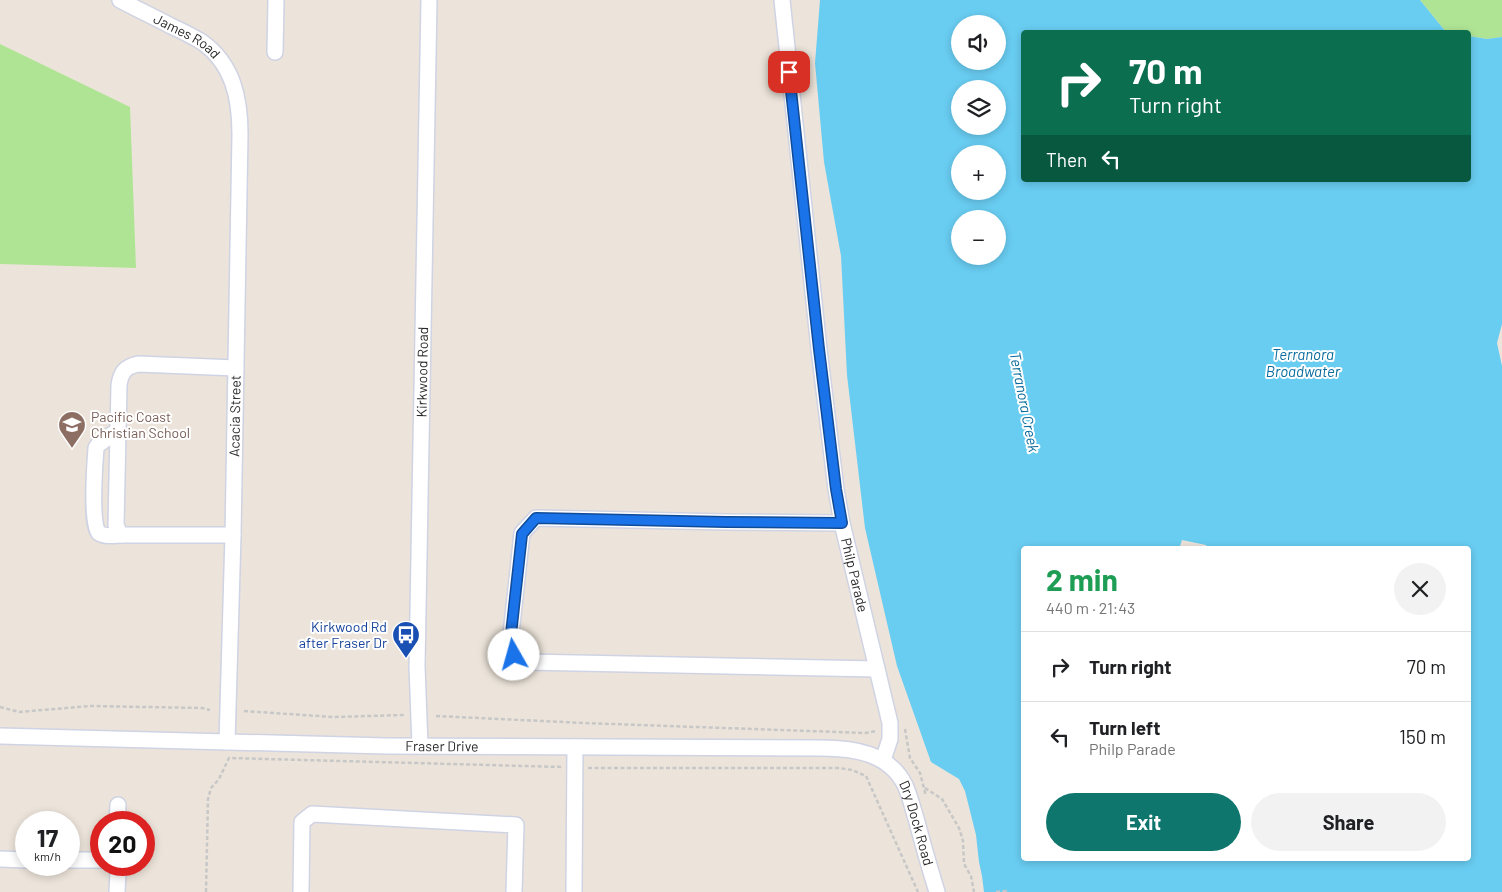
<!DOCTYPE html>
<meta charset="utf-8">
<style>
:root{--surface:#fff;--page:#f2f2f2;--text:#202124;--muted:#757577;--line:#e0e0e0;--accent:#0f766e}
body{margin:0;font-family:Barlow,sans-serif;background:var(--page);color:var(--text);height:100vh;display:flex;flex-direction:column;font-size:19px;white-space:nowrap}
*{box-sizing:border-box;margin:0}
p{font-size:16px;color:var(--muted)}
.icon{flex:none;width:28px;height:28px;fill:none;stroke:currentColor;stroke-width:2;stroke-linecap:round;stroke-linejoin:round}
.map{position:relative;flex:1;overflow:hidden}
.panel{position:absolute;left:1021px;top:546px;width:450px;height:315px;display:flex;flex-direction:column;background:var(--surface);border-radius:5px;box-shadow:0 2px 8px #0003}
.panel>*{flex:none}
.banner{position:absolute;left:1021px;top:30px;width:450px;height:152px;border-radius:5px;box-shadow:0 2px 8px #0003;background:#0b6e4f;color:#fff;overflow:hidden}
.tools{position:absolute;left:951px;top:15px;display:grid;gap:10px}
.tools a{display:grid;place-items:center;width:55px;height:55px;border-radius:50%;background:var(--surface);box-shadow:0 2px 8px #0003;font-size:25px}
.speed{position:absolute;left:15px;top:811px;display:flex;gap:10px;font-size:25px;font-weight:700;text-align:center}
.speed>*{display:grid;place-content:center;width:65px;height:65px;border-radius:50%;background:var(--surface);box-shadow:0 2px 8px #0003;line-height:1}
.speed small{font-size:12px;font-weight:400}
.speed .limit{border:8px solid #d22;background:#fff;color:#111}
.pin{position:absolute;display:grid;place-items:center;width:42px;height:42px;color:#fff;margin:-21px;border-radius:10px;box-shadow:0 2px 8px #0006}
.me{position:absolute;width:55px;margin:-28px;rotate:353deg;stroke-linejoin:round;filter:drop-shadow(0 0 4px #0008)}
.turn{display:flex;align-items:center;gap:18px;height:105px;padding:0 25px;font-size:22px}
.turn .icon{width:65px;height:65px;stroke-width:2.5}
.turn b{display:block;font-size:35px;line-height:42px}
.then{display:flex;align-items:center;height:48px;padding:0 25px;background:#0003;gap:10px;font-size:19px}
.round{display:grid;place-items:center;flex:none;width:52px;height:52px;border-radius:26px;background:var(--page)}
.headline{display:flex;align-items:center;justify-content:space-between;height:85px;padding:0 25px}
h1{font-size:30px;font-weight:700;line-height:38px;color:#1e9e55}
.action{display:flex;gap:10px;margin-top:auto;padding:10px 25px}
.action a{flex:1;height:58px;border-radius:30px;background:var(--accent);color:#fff;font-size:20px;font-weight:700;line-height:58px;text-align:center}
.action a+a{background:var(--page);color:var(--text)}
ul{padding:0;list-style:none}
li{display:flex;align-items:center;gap:15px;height:70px;padding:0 25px;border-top:1px solid var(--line)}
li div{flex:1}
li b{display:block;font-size:19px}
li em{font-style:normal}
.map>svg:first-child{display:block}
</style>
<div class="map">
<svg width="1502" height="892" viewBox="0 0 1502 892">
<rect width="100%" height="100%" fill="#ece4da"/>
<g fill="#b0e495">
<path d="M1420,0H1502V37L1487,39L1469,36V32H1446Z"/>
<path d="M0,44L130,107L136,268L0,264Z"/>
</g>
<path fill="#69cdf2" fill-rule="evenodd" d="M820,0H1420L1446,32H1024V180H1469V36L1487,39L1502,37V324L1497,343L1502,366V892H984L982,876L979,862L976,835L965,791L959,779L931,762L897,666L865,528L847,375L841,256L824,162L815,63ZM960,24H998V61H960ZM960,89H998V126H960ZM960,154H998V191H960ZM960,219H998V256H960ZM1182,540L1206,545L1208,549H1469V859H1024V549H1179Z"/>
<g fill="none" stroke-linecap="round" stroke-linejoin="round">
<defs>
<g id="minor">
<path id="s1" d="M120,0C137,9 154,17 171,26C182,31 192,36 202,42C233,64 240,98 240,134L233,535L227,742"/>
<path id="s2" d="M782,0L819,349L836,489L842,523L890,723V739L883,760"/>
<path d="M275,52L276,0"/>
<path d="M118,430L98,445L96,448C95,461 90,527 99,533C104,537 116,535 122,535"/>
<path d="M842,523L726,522L536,518L522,533L511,634L514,655L526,662L877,669"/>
<path d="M233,535H122L119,532L116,525L119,385C121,372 125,367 138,364L236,368"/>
<path id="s3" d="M0,736L386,746L821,748C854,748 889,753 905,785C910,796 913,809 917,822C923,845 930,869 937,892"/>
<path id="s4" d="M420,746L417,666L429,0"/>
<path d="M117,822L118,805"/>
<path d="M0,859L26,860"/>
<path d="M69,860H101"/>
<path d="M114,865L118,871L117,892"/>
<path d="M301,892L302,822L312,814L516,825L514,892"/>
<path d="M574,892L575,747"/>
</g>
</defs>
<use href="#minor" stroke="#cfd3e3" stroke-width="18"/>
<g stroke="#c7c7c7" stroke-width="2.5" stroke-dasharray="4 2.5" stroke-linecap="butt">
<path d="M0,707L19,712L90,706L202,708L210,710"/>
<path d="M244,711L333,717L404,715"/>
<path d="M436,716L584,723L865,733L877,731"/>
<path d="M905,729L910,758L920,773L925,792V795"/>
<path d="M588,768H839L852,770L866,776L918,892"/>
<path d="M925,788L942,799L959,828L963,841L964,864L971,876L974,892"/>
<path d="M206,892L208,799L211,788L219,779L229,758L562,767"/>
<path d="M996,892L1006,891V892"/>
</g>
<use href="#minor" stroke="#fff" stroke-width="15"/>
</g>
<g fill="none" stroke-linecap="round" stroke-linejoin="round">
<defs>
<path id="route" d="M514,655L511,634L522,534L536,518L726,522L842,523L836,489L819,349L789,72"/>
</defs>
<use href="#route" stroke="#114b97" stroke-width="12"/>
<use href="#route" stroke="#1a73e8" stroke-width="9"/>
</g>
<defs>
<symbol id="school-pin" viewBox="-11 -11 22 30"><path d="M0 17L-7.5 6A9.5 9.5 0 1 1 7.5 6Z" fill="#8d6e63" stroke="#fff"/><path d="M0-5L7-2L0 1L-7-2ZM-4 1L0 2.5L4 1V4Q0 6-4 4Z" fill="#fff"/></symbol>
<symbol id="bus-pin" viewBox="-11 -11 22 30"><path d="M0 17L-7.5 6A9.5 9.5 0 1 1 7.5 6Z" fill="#1a4fb4" stroke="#fff"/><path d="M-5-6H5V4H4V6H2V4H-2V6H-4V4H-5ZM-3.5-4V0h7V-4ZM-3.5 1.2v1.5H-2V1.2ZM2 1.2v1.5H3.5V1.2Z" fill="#fff"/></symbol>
</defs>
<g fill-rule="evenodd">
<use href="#school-pin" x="56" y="409" width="32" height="43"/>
<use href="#bus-pin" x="390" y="619" width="32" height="43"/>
</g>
<g text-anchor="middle" stroke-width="4" stroke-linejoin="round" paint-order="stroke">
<g font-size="14" fill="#292929" stroke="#fff">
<text dy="5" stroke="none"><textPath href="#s1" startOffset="76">James Road</textPath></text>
<text dy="5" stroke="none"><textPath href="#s4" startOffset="374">Kirkwood Road</textPath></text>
<text transform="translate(235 416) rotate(-89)" y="5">Acacia Street</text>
<text dy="5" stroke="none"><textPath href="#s2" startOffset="580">Philp Parade</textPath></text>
<text dy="5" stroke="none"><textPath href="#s3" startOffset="442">Fraser Drive</textPath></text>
<text dy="5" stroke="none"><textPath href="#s3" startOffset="958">Dry Dock Road</textPath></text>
</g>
<g font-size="14" fill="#785e54" stroke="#fff" text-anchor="start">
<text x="91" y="422">Pacific Coast<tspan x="91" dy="16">Christian School</tspan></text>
</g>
<g font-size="14" fill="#164399" stroke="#fff" text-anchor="end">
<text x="387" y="632">Kirkwood Rd<tspan x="387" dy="16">after Fraser Dr</tspan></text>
</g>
<g font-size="15" font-style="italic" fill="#096a9d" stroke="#fff">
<text x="1303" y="360">Terranora<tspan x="1303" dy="17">Broadwater</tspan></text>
<text transform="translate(1024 402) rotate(79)" y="5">Terranora Creek</text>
</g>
</g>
</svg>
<div class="tools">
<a><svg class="icon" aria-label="sound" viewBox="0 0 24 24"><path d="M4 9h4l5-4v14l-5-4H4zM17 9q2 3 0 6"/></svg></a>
<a><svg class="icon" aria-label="layers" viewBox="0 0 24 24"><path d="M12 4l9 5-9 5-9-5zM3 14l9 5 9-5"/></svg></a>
<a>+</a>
<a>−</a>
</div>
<div class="speed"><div>17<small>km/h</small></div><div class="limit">20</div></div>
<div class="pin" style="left:789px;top:72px;background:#d93025"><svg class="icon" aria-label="arrive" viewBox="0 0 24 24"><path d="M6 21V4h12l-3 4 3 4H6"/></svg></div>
<svg class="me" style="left:514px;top:655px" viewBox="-20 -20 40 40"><circle r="19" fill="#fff"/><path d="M0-13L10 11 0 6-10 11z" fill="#1a73e8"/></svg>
<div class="banner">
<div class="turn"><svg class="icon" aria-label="right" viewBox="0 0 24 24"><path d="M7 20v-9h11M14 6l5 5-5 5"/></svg><div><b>70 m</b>Turn right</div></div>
<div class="then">Then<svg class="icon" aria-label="left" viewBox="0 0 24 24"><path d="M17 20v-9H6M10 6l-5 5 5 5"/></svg></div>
</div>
<section class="panel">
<div class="headline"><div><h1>2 min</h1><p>440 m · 21:43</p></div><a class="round"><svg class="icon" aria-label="close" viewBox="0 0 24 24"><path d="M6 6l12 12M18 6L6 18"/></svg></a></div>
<ul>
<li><svg class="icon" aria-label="right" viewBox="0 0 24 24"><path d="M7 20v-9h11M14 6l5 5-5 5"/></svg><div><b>Turn right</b></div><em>70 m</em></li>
<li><svg class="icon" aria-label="left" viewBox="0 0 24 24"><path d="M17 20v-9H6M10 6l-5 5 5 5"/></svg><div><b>Turn left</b><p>Philp Parade</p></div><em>150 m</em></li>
</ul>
<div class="action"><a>Exit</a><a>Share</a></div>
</section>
</div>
